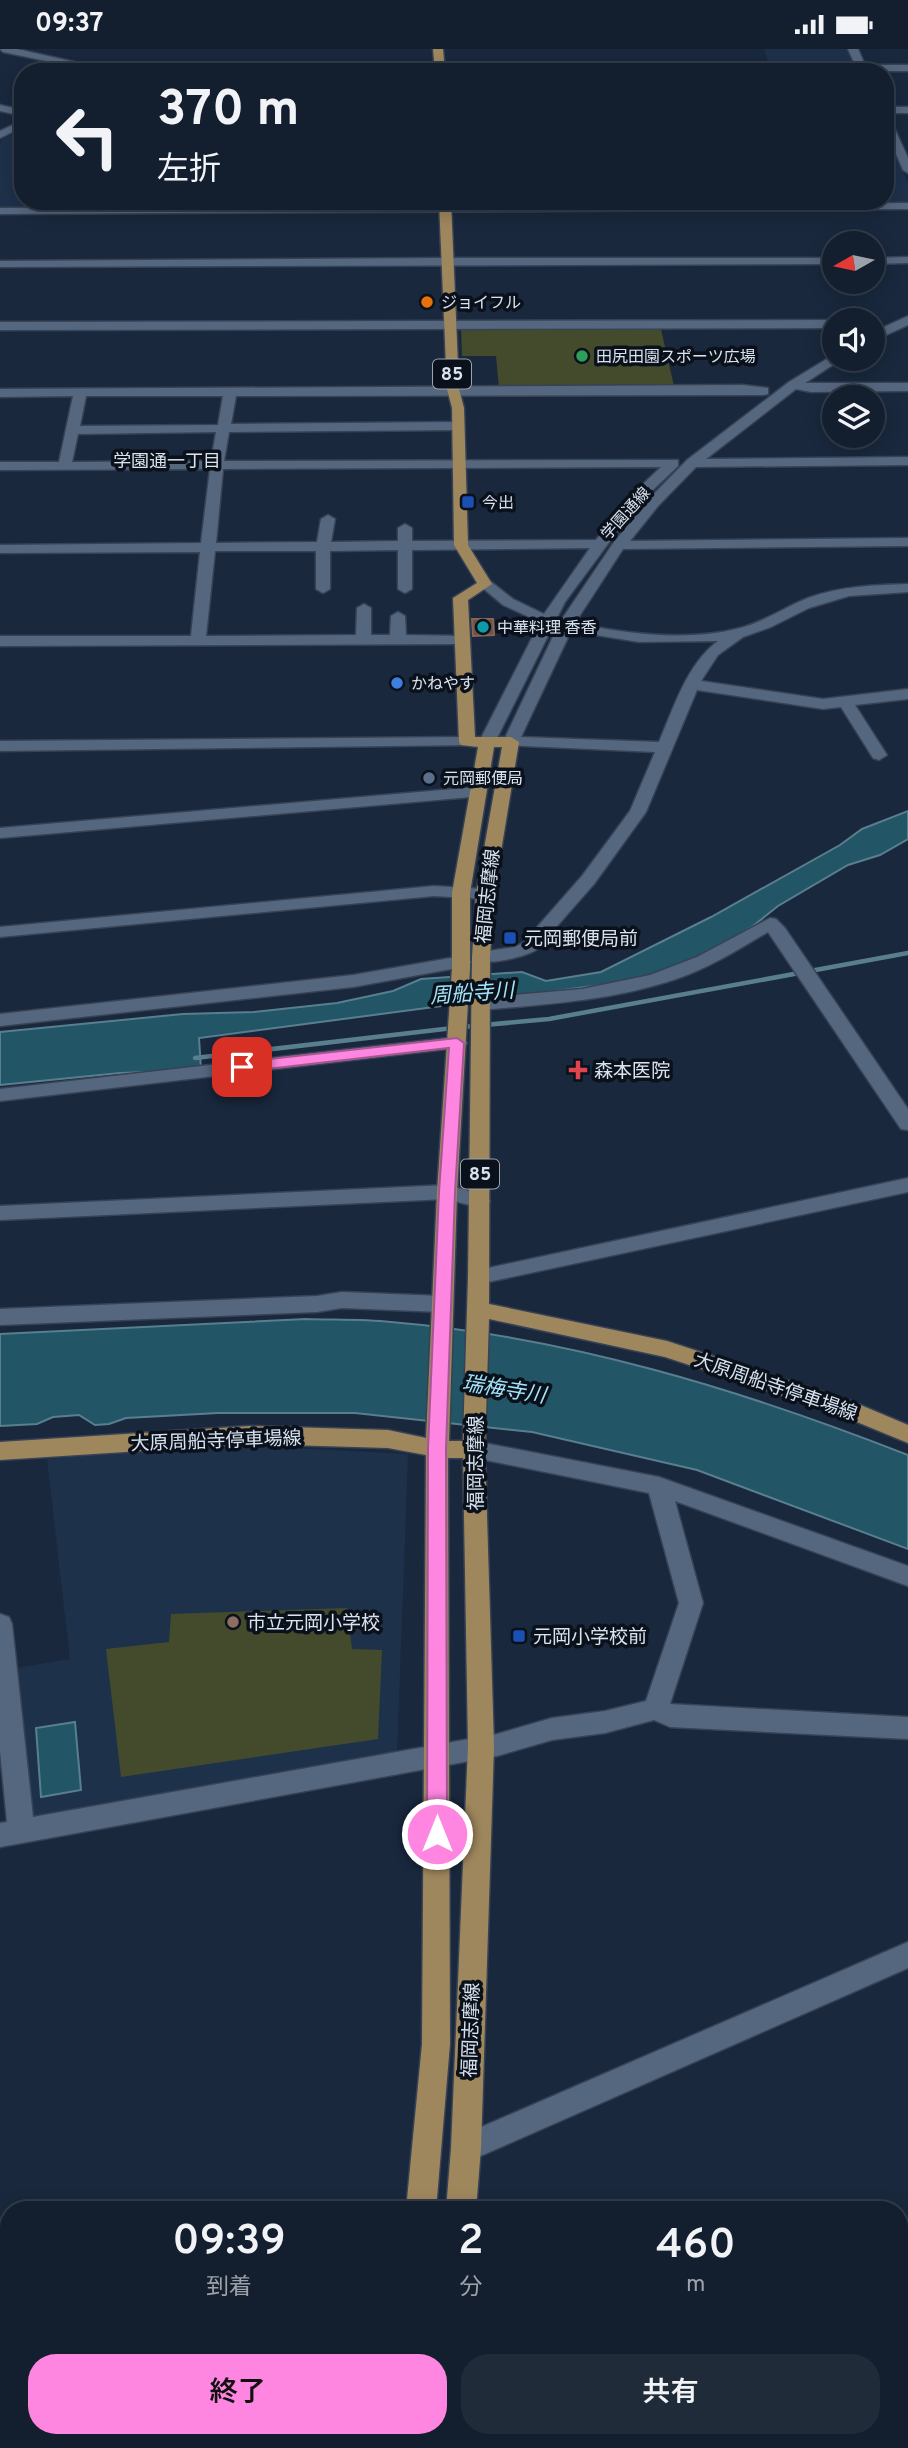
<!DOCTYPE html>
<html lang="ja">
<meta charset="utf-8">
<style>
:root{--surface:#131e2e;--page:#202b3a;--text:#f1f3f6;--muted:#9da2aa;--line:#323c4a;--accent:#fe86e0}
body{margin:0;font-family:Overpass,"Noto Sans JP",sans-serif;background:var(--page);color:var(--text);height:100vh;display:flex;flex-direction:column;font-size:26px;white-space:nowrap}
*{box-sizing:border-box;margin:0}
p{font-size:23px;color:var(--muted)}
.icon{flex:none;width:38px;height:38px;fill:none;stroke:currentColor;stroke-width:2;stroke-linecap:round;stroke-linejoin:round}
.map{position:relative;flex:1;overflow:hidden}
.details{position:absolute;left:0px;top:2152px;width:908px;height:247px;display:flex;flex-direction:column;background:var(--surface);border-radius:28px 28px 0 0;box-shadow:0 4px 18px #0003,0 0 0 2px var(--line)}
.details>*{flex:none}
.banner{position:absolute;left:14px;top:14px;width:880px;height:147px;border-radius:28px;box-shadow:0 4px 18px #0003,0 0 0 2px var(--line);background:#131e2e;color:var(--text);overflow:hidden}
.needle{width:46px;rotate:261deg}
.fabs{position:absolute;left:822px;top:182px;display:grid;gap:14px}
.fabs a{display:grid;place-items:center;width:63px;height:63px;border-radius:50%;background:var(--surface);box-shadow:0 4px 18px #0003,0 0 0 2px var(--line);font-size:35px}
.pin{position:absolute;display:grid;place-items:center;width:60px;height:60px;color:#fff;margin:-30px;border-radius:14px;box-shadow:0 4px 10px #0006}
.me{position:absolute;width:77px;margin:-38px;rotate:0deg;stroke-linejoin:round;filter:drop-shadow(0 0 5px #0008)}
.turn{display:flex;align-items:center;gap:24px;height:147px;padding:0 28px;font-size:32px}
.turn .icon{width:91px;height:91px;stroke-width:2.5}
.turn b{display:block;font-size:49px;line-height:60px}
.eta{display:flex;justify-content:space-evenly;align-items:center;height:119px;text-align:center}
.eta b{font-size:42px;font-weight:600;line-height:49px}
.primary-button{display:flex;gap:14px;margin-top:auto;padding:14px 28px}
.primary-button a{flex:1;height:80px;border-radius:28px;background:var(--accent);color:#111;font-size:28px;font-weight:600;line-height:80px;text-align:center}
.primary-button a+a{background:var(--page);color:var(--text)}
.status{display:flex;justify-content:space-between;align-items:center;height:49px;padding:0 35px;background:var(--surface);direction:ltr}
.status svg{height:19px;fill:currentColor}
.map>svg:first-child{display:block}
</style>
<div class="status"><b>09:37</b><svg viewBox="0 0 49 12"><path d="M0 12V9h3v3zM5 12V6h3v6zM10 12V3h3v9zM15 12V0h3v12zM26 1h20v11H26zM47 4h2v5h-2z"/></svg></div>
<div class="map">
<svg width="908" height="2399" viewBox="0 0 908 2399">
<rect width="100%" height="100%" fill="#19283d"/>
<g fill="#1e314b">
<path d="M764,0H849L856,17L770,19Z"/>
<path d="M23,80V152H331L330,156L0,158V96L2,90Z"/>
<path d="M886,87L908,134V155L636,157L635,152H886Z"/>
<path d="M251,1397L408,1405L397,1705L25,1771L11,1620L70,1610L47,1410L109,1404Z"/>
</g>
<g fill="#434b2c">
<path d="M660,276L674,337L499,339L496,307H462L461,277Z"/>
<path d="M347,1559L352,1600L382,1601L378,1690L121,1728L106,1600L169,1593L171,1565Z"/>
</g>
<g fill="#256" stroke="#597f8f" stroke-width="2">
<path d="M908,762V790L880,806L848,816L778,857L753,877L715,900L673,920L624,933L199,989L201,1021L120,1024L0,1036V983L183,965L254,963L337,954L393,942L421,930L522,923L546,932L601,923L711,868L840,796L862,780Z"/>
<path d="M306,1270C334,1271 362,1270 391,1273C569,1288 742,1341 908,1406V1500L697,1421L532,1383L355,1364H218L126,1369L109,1375L95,1376L79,1366L53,1368L37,1375L0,1377V1285Z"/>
<path d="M75,1673L81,1741L41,1748L36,1679Z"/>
</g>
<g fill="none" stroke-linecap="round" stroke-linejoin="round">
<g stroke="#597f8f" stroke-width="4.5">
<path d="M463,978L549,970L908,904"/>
<path d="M195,1009L453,979"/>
</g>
</g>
<path fill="#6e5143" stroke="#846557" stroke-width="2" d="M472,570H493L494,586L473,587Z"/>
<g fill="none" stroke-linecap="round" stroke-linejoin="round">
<defs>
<g id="minor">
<path d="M0,0H17L119,23H99L3,3Z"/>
<path d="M848,0H858L865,16H908V22L276,23L281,20L855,16Z"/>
<path d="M0,56L23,61V67L0,62Z"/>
<rect x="886" y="58" width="22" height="6"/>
<path d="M886,69L891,72L908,109V124L903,121L886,82Z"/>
<path d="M23,71V78L0,89V82Z"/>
<path d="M908,154V160L0,165V159Z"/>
<path d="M908,208V214L873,215V209Z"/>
<path d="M447,209H835V215L0,218V212Z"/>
<path d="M908,267V276L873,292V283Z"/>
<path d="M835,271V279L0,281V273Z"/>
<path d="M835,305V310H841L839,312L805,334H908V342L811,343L796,340L706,410L908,408V416L696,418L658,457L630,492L908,489V497L623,500L575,574C627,585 688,593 740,579C764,573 785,558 808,549C840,537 874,536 908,535V543L849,547L809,559L771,578L743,588L718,606L701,632L823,650L908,640V650L855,656L887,706L879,711L873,709L841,658L823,660L697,641L646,763L594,835L536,901C524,908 482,919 472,908L475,904L515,898L524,893L582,827L630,762L655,703L505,696L503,693L557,579L553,577L495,693L487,698L481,696L479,693L540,573L503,556L478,535L480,532H490L513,550L544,565L590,499L412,501V540L405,544L398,540V501L330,502V540L323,544L316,540V502H215L206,587L356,586L357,559L364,555L371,559V586H390L391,567L398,563L405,567L406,586L467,587L470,590L467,593L462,595L0,597V587H191L200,503L0,504V496L201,494L210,420L0,421V413H59L73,347L0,348V340L743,336L768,339V345L763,346L236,347L231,375L457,373L464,377L457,381L229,383L224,412L678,411V417L636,457L565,553L557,569L562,570L614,493L648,451L687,411L789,333ZM86,347H223L218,376L80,377ZM216,383L211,412L72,413L78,385ZM661,418L626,451L596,491L412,492V479L405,475L398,479V492L331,493L335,470L328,466L321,470L317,493L216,494L223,420ZM571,582L639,593L718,592C687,615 674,658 659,693L521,688Z"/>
<path d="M467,688L475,693L473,696L0,702V692Z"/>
<path d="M477,738L483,739L485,743L483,747L0,789V779Z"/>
<path d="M434,837L485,840L494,845L485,850L434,847L0,888V878Z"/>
<path d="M770,869L776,870L785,879L908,1060V1081L901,1080L768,883C742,898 716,915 687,926C621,951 550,955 480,961L471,955L480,949L582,940L650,926L697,908Z"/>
<path d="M462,907L468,909L471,913L468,917L353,938L0,977V965L353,926Z"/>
<path d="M457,988L464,990L467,994L464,998L0,1052V1040Z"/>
<path d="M908,1129V1143L479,1235L471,1233L468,1228L471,1223L479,1221Z"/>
<path d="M447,1136L487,1147L490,1152L487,1157L480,1159L447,1150L0,1171V1157Z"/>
<path d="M342,1243L442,1247L450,1250L453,1255L450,1260L442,1263L342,1259L317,1263L0,1276V1260L317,1247Z"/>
<path d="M474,1392L659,1428L908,1517V1537L675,1452L703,1554L670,1655L908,1668V1690L670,1678L654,1671L605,1684L552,1691L497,1707L0,1798V1774L7,1773L0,1702V1565L9,1568L12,1575L33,1768L497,1685L552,1669L605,1662L646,1652L679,1554L649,1444L466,1407L463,1401L466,1395Z"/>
<path d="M908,1893V1919L476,2109L466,2113L456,2109L451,2099L456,2089Z"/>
<path d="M908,2374V2399H848L851,2390H900V2376Z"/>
<path d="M268,2390H334L330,2399H265Z"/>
<path d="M528,2390H834L837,2399H532Z"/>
</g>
<g id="major">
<path d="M433,0H443L445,23H435Z"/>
<path d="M439,152H451L459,340L464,359L468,496L492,535L468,551L475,688H511L519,693L494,845L490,908L489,1255L667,1292L851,1352L908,1376V1394L835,1364L665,1308L489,1270L485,1401L494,1697L481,2099L476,2161H446L451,2099L468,1697L463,1409H448L450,1995L436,2161H406L422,1995L426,1406L388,1399L250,1395L0,1411V1393L250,1377L388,1381L426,1389L437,1143L452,919V844L478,698L461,696L459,693L453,549L477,534L454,496L452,359L447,340ZM494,698H502L476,845L472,908L468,1228L463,1392H449L457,1143L470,919V844Z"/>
<path d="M379,2390H411L409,2399H377Z"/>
<path d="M423,2390H455L454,2399H422Z"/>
</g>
</defs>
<use href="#minor" stroke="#374255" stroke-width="3"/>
<use href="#major" stroke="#374255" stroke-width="3"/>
<use href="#minor" fill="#55677f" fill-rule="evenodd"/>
<use href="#major" fill="#9f875d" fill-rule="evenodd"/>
</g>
<path fill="#fe86e0" stroke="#a55792" stroke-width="2" d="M457,989L464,994L455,1143L446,1400L447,1785L444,1791L437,1794L430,1791L427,1785L428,1400L439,1143L449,999L242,1023L235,1018L242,1013Z"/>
<circle fill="#e8710a" stroke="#0a111a" stroke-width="2.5" cx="427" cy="253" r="7"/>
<circle fill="#2e9e5b" stroke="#0a111a" stroke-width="2.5" cx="582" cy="307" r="7"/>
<g fill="#1a4fb4" stroke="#0a111a" stroke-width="2.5">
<rect x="461" y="446" width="14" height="14" rx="3.5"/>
<rect x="503" y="882" width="14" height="14" rx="3.5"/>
<rect x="512" y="1580" width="14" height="14" rx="3.5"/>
</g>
<circle fill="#0f9aa8" stroke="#0a111a" stroke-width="2.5" cx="483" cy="578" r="7"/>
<circle fill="#3f7fe0" stroke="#0a111a" stroke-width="2.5" cx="397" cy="634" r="7"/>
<circle fill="#5c6f8a" stroke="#0a111a" stroke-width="2.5" cx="429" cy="729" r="7"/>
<path fill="#e0444e" stroke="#0a111a" stroke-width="2.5" d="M574.5 1010.5h7v7h7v7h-7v7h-7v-7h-7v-7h7z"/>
<circle fill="#8d6e63" stroke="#0a111a" stroke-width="2.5" cx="233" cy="1573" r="7"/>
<g text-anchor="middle" stroke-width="7" stroke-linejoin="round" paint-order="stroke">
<g font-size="16" fill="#d8e2f0" stroke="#0a111a" text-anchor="start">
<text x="441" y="259">ジョイフル</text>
<text x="596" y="313">田尻田園スポーツ広場</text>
<text x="482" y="459">今出</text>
<text x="497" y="584">中華料理 香香</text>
<text x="411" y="640">かねやす</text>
<text x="443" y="735">元岡郵便局</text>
</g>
<g font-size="16" fill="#d8e2f0" stroke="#0a111a">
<text transform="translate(625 464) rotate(-48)" y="6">学園通線</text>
</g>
<g fill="#0a111a" stroke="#9aa3b0" stroke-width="2">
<rect x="433" y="310.5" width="38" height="29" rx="5"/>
<rect x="461" y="1110.5" width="38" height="29" rx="5"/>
</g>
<g font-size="18" font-weight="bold" fill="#d8e2f0">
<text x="452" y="331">85</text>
<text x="480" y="1131">85</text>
</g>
<g font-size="18" fill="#d8e2f0" stroke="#0a111a">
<text x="167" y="418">学園通一丁目</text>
</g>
<g font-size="19" fill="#d8e2f0" stroke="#0a111a">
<text transform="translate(487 847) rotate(-84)" y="7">福岡志摩線</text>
<text transform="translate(776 1337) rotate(19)" y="7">大原周船寺停車場線</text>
<text transform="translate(216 1391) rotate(-2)" y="7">大原周船寺停車場線</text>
<text transform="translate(475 1414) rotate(-90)" y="7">福岡志摩線</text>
<text transform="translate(470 1981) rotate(-88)" y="7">福岡志摩線</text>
</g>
<g font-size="19" fill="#d8e2f0" stroke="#0a111a" text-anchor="start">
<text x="524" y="896">元岡郵便局前</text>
<text x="594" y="1028">森本医院</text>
<text x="247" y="1580">市立元岡小学校</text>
<text x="533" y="1594">元岡小学校前</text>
</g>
<g font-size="21" font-style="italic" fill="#a4e4fb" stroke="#0a111a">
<text transform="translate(472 944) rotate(-4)" y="7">周船寺川</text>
<text transform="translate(504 1340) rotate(9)" y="7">瑞梅寺川</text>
</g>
</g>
</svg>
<div class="fabs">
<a><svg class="needle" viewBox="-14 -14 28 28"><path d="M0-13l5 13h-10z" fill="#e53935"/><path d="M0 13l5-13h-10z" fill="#9da2aa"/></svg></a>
<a><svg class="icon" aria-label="sound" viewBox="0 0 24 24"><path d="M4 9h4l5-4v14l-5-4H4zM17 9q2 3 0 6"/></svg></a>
<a><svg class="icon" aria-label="layers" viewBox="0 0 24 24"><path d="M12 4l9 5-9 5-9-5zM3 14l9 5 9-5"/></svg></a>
</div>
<div class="pin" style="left:242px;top:1018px;background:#d93025"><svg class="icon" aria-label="arrive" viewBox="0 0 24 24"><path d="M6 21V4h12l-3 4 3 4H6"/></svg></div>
<svg class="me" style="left:437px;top:1785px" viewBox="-20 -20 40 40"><circle r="17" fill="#fe86e0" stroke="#fff" stroke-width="3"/><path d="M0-11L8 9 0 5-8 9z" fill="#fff"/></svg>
<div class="banner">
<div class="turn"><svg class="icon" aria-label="left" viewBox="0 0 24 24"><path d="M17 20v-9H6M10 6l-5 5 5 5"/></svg><div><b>370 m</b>左折</div></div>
</div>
<section class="details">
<div class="eta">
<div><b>09:39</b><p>到着</p></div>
<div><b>2</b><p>分</p></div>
<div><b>460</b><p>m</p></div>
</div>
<div class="primary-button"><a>終了</a><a>共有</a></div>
</section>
</div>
